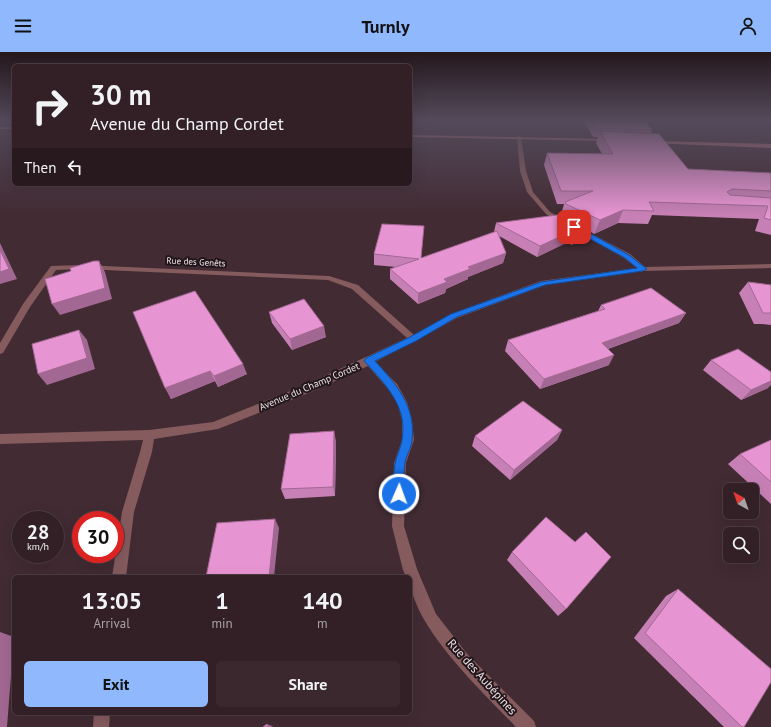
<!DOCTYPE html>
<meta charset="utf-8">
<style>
:root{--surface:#322026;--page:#3a282e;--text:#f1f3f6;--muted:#a8a3a7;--line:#4d3e43;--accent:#90b8fd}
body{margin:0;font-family:"PT Sans",sans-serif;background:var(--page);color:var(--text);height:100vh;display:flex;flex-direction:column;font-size:15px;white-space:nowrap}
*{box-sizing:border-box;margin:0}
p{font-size:13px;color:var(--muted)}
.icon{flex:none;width:22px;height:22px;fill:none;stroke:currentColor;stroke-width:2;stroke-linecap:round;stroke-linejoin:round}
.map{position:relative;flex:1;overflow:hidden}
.drawer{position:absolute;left:12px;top:523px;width:400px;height:140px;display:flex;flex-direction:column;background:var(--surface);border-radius:6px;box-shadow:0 4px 16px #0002,0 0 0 1px var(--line)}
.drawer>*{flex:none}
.hud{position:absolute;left:12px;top:12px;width:400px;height:122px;border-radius:6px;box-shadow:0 4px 16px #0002,0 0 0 1px var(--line);background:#322026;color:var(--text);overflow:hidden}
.needle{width:26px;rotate:320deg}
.controls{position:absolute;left:723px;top:431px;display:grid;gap:8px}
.controls a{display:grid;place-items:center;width:36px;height:36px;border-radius:6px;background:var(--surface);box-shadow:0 4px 16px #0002,0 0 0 1px var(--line);font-size:20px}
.speed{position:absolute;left:12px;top:459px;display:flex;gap:8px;font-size:20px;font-weight:700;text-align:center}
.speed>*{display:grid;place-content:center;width:52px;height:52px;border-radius:50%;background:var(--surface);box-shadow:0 4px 16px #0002,0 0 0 1px var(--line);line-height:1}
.speed small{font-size:10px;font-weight:400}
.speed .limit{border:6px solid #d22;background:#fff;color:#111}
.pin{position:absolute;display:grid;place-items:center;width:34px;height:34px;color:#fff;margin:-17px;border-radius:8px;box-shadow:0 2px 6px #0006}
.me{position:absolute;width:44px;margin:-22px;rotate:2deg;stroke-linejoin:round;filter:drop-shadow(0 0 3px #0008)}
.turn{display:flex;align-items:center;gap:14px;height:84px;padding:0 12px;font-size:18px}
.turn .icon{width:52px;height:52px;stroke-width:2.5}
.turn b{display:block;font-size:28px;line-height:34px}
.then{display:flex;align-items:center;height:38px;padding:0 12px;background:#0003;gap:8px;font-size:15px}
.eta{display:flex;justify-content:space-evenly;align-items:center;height:68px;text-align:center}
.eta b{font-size:24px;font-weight:700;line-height:28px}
.primary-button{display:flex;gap:8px;margin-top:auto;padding:8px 12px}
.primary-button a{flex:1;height:46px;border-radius:6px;background:var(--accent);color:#111;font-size:16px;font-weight:700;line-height:46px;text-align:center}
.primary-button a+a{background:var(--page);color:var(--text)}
header{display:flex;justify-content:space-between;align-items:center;height:52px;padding:0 12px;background:var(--accent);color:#111;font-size:18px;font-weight:700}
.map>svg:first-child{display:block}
</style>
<header><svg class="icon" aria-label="menu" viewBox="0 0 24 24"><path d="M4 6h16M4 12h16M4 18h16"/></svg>Turnly<svg class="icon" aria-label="person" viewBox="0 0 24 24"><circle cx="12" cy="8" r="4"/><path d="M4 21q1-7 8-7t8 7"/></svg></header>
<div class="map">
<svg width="771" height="675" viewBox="0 0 771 675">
<rect width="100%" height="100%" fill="#422b33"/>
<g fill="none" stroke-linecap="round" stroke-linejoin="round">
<g fill="#855b5e" fill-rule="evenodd">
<path d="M519,84L521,85L526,119L533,140L550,160L630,202L645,215L771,212V216L643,219L545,233L457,266L375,310L397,332L407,350L412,368L414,388L406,411L404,474L417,517L436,562L468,603L534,669L536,675H516C484,641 410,573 410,525H406L403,518L392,474L394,411L402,388V368L397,350L389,338L368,314L311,340L218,377L154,387L152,400L134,460L126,525H112L122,460L140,400L143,388L0,392V382L149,378L213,370L303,334L407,286L352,237L328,228L82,217L56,218L30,255L3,301L0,302V291L23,252L51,214L82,213L329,224L358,233L414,283L451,262L541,229L637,216L624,206L546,162L527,140L520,119L517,85Z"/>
<path d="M94,661H110L109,675H93Z"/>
</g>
<g fill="#b37075" fill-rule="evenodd">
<rect x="0" y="75" width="14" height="2"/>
<path d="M410,83L609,87L611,88L609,89L410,85Z"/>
<path d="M653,89L771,92V96L651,91Z"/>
</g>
</g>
<g fill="#c780b5">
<path d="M584,69H645L652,78L651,81L688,117L771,121V183L755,179L759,167L652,163L648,172L618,171L594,182L588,178L585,186L571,193L570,189L537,205L499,184L506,201L503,211L468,225V227L446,237L445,241L418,252L390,227V217L396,215L374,213V202L421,206L494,180L496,171L561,163L564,152H557L544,113L547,101L602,102L596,91L598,85H593Z"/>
<path d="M748,230L771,233V273L761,272H754L739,241Z"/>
<path d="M601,253L686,261L679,271L608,297L609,313L540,337L505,299L508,288L598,259Z"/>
<path d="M133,260L247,322L218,335L215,329L171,347Z"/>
<path d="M269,260L326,285L292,298L272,271Z"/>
<path d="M711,308L768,336L741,348L703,318Z"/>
<path d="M562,378L557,388L510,428L472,394L475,384Z"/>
<path d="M771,388V452L728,412L740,402Z"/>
<path d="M336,389L335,444L285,447L281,437Z"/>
<path d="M575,490L566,557L558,564L507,508L512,500Z"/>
<path d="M678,537L744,675H724L634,586L666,544Z"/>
</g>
<g fill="#a26893">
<path d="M623,158L618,171L594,182L600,168Z"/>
<path d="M589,176L585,186L571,193L575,182Z"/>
<path d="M574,178L570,189L537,205L540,194Z"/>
<path d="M0,191L17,227L0,232Z"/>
<path d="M506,201L503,211L468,225V227L446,237L445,241L418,252V241L468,215Z"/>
<path d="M99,209L105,220L112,247L60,263L52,252Z"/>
<path d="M686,261L679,271L596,301L602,291Z"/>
<path d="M324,274L326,285L292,298L290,287Z"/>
<path d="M79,278L87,288L95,317L47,333L38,322Z"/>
<path d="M614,303L609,313L540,337L544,327Z"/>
<path d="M243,312L247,322L218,335L214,324Z"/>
<path d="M210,319L215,329L171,347L165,336Z"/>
<path d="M771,329V333L768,336L741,348L751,338Z"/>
<path d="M562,378L557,388L510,428L514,418Z"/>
<path d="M334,379L336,389L335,444L333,435Z"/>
<path d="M275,467L279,476L274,525H269Z"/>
<path d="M0,580L14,585L7,675H0Z"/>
<path d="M267,672L272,674L273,675H268Z"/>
</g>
<g fill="#e795d2" stroke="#a26893">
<path d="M591,69H645L652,78L596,76Z"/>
<path d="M600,79L659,82L688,117L771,121V139L732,137L727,140L730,143L771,146V168L764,166L768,154L649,150L654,159L623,158L600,168L566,152L565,150L593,139H561L547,101L613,102Z"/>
<path d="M565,162L589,176L575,182L574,178L540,194L496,171Z"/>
<path d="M382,172L424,174L421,206L497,179L506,201L468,215L470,217L444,227L447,230L418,241L390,217L419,207L374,202Z"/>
<path d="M0,198L9,217L0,220Z"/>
<path d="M94,209H99L105,236L52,252L45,227L71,219L70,216Z"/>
<path d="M748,230L771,233V261H763Z"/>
<path d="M651,236L686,261L602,291L614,303L544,327L508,288L605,257L601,253Z"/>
<path d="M195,239L243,312L214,324L210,319L165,336L133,260Z"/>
<path d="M304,247L324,274L290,287L269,260Z"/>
<path d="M79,278L87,306L38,322L32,292Z"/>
<path d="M738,297L771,320V329L751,338L711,308Z"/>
<path d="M523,349L562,378L514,418L475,384Z"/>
<path d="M334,379L333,435L281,437L290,382Z"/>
<path d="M771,388V430L740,402Z"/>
<path d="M546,465L575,490L586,480L611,505L566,557L512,500Z"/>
<path d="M275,467L269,525H206L217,471Z"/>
<path d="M678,537L771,617V630L744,675H742L645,581Z"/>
<path d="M267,672L268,675H263Z"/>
</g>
<linearGradient id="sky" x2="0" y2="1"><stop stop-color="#24181c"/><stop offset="0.42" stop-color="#544a5b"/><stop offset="1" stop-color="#544a5b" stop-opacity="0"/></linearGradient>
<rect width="771" height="163" fill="url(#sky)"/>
<path fill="#1a73e8" stroke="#114b97" d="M572,174H577L629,203L647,217L643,219L545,233L457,265L416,289L375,309C396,332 416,354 412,388C412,396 406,403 405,411C403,421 405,432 404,442L403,446L399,447L395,446L393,442C394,432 393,421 395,412C396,404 401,396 402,388C408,355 386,333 366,311L364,309L366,306L410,285L451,262L541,230L637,216L625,206L572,177Z"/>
<g text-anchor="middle" stroke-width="4" stroke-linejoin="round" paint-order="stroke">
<g font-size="9" fill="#f1e2e7" stroke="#21171b">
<text transform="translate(196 210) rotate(3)" y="3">Rue des Genêts</text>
</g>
<g font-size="10" fill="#f1e2e7" stroke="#21171b">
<text transform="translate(309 334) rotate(-23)" y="4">Avenue du Champ Cordet</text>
</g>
<g font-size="12" fill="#f1e2e7" stroke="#21171b">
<text transform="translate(482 625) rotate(48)" y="4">Rue des Aubépines</text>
</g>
</g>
</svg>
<div class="controls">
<a><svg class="needle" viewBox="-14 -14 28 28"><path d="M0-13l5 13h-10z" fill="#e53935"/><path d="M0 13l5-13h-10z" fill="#a8a3a7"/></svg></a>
<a><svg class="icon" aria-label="search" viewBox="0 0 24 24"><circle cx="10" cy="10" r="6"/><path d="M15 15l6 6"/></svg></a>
</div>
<div class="speed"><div>28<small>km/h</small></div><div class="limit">30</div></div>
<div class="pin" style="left:574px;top:175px;background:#d93025"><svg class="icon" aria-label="arrive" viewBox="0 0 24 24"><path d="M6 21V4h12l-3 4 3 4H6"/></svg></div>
<svg class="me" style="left:399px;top:442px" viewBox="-20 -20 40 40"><circle r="17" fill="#1a73e8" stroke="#fff" stroke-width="3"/><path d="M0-11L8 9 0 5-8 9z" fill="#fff"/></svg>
<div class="hud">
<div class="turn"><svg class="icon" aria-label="right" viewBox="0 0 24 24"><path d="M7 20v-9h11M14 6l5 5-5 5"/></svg><div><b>30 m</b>Avenue du Champ Cordet</div></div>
<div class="then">Then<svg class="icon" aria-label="left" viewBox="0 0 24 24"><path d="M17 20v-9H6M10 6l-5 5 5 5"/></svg></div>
</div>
<section class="drawer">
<div class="eta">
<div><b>13:05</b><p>Arrival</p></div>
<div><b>1</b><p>min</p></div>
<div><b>140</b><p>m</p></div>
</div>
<div class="primary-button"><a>Exit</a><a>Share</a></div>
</section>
</div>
